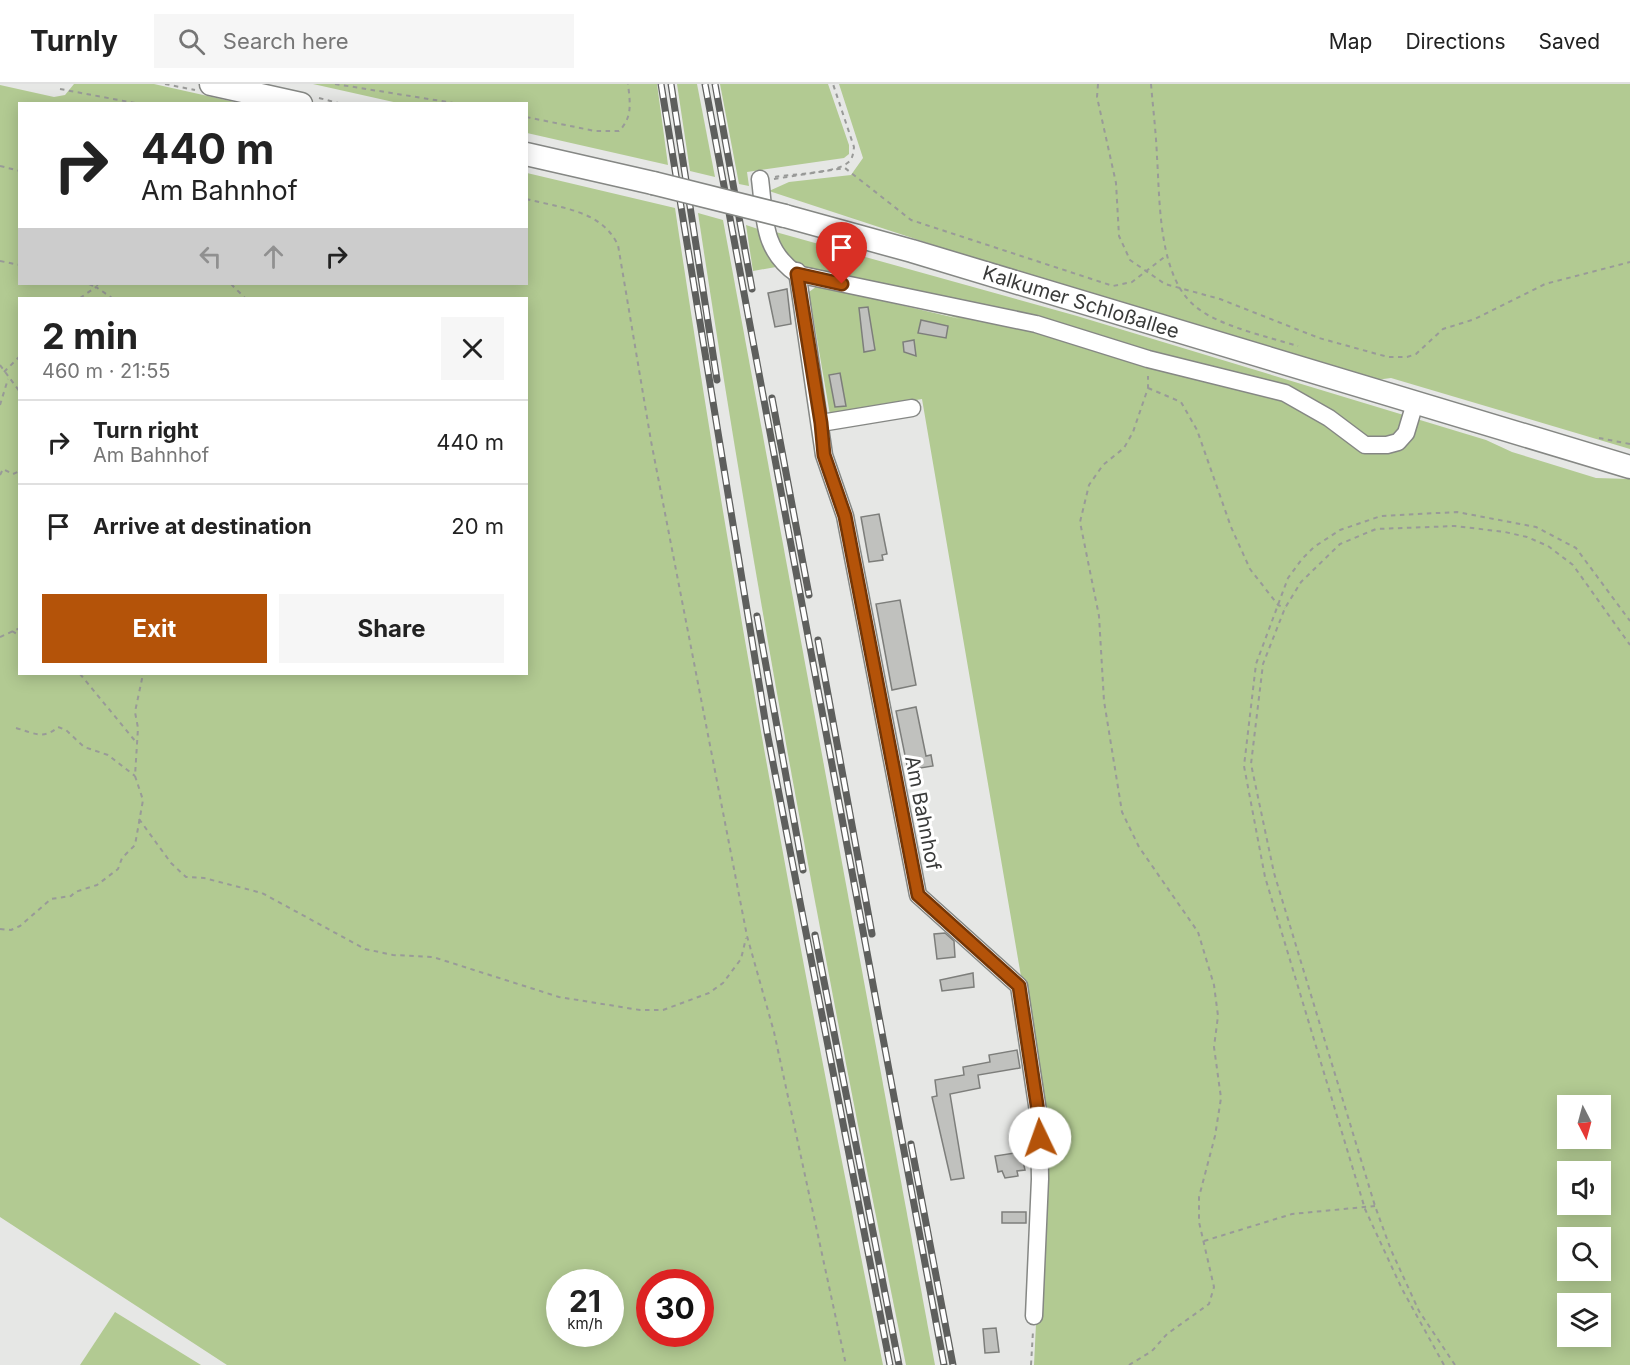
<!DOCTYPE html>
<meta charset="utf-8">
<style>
:root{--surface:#fff;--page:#f6f6f6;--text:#222;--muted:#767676;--line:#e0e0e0;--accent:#b45309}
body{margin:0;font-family:Inter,sans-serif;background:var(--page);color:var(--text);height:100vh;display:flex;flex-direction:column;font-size:22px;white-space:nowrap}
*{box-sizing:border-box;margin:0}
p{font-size:20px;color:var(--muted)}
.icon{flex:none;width:33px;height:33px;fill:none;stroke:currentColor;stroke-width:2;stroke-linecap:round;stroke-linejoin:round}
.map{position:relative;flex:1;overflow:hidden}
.side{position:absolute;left:18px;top:213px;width:510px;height:378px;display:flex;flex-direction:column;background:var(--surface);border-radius:0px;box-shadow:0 3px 15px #0003}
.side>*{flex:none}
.banner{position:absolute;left:18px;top:18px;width:510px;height:183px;border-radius:0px;box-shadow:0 3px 15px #0003;background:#fff;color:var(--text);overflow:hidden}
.needle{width:39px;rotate:174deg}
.controls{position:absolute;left:1557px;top:1011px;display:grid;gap:12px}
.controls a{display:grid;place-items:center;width:54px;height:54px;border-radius:0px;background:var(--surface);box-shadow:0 3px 15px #0003;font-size:30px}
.speed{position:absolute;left:546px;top:1185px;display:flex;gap:12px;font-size:30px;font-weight:700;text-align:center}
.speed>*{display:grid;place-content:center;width:78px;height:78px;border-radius:50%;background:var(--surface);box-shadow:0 3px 15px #0003;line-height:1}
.speed small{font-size:15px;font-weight:400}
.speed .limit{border:9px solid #d22;background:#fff;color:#111}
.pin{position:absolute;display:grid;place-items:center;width:51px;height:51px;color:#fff;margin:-62px -26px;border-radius:50% 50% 50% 0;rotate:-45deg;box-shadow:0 0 6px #0007}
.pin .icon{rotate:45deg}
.me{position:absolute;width:66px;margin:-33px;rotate:357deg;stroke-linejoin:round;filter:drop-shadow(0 0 4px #0008)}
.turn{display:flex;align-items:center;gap:21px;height:126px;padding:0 24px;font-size:27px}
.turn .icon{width:78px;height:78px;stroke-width:2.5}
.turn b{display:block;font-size:42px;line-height:51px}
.lanes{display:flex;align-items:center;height:57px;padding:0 24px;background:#0003;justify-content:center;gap:30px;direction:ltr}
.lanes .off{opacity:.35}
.round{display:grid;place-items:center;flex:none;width:63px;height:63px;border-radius:0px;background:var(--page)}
.overview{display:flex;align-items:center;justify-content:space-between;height:102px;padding:0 24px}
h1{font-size:36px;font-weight:700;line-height:45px}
.primary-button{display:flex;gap:12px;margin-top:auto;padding:12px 24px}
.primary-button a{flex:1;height:69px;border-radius:0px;background:var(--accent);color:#fff;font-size:24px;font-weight:700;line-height:69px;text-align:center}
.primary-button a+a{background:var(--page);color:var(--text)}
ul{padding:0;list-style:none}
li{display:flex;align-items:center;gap:18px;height:84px;padding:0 24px;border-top:2px solid var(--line)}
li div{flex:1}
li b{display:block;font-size:22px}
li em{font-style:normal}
header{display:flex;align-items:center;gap:36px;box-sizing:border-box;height:84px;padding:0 30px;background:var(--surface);border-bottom:2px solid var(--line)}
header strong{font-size:28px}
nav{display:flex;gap:33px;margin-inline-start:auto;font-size:21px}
.search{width:420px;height:54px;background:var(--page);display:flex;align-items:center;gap:15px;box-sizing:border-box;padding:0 21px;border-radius:0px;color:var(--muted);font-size:22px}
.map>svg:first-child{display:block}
</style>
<header>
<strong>Turnly</strong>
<div class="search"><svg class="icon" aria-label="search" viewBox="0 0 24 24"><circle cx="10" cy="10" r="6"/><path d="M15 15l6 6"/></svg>Search here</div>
<nav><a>Map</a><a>Directions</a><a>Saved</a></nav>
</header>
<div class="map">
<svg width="1630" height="1281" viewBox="0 0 1630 1281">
<rect width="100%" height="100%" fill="#e6e7e5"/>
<g fill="#b2ca92" fill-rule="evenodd">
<path d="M74,0H154L239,19L20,20V200H526L527,89L675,124C733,512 804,897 883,1281H227L0,1133V1L54,13L65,11ZM526,214V590H20V214ZM610,1198V1250H560V1198ZM650,1198H700V1250H650Z"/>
<path d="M313,0H657L668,81L527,49L526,20L398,19Z"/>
<path d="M677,0H697L715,93L690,87Z"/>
<path d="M720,0H828L849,61V70L844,74L747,88L749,102L739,100Z"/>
<path d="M839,0H1630V365L1391,294L1376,296L1141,229L769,107L789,98L851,91L863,74Z"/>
<path d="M698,129L723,136L935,1281H906C828,899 756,515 698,129Z"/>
<path d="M746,141L761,146L776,183L753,187Z"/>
<path d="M772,147L1077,232L1486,356L1512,368L1596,394L1630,395V1281H1034L1043,1096L1023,904L922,315L830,331L809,208L817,202L824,203L960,235L797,187ZM1568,1022H1600V1054H1568ZM1568,1088H1600V1120H1568ZM1568,1154H1600V1186H1568ZM1568,1220H1600V1252H1568Z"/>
<path d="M115,1228L201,1281H80Z"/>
</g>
<g fill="#c0c1be" stroke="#7d7e7b" stroke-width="1.5">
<path d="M787,205L791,240L775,243L768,209Z"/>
<path d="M868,223L875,266L864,268L859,224Z"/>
<path d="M921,236L948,242L946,254L918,249Z"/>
<path d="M914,256L916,272L904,268L903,258Z"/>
<path d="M840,289L846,322L835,323L829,291Z"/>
<path d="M879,430L887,470L882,471L883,476L869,478L861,433Z"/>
<path d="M900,516L916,601L892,606L876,520Z"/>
<path d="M916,623L926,672L931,671L933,682L908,686L896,627Z"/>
<path d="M945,849L954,857L955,873L937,875L934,850Z"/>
<path d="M973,889L974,903L942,907L940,896Z"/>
<path d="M1017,966L1020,984L978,991L980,1004L950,1010L964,1094L951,1096L932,1013L937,1012L935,996L964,991L963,983L990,978L989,971Z"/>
<path d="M1021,1068L1025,1086L1017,1087L1018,1092L1005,1094L1002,1087L998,1088L995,1072Z"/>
<rect x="1002" y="1128" width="24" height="11"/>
<path d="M996,1244L999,1268L985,1269L983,1245Z"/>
</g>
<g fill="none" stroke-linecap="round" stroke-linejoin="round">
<defs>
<g id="minor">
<path d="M760,95C765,134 762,166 797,190L1036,240L1148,275L1285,309L1329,334L1365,361H1387L1398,358L1406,349L1415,319"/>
<path d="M797,187L824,371L845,432L918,811L1019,902L1039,1034L1040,1095L1034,1232"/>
<path d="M821,339L912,324"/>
</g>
<g id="secondary">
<path d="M211,0L301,20"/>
<path d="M526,70L653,99"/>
<path d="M785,132L912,167L1630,383"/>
</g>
</defs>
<use href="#minor" stroke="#858784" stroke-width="19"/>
<use href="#secondary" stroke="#858784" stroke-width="25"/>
<g stroke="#999a98" stroke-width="2" stroke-dasharray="4.5 4.5" stroke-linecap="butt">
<path d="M165,0L195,6"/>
<path d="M335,0L460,20"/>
<path d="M1098,0L1097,13L1116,99L1119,152L1130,176L1165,200L1220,215L1319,254L1388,273H1407L1416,270L1443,245L1475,235L1545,200L1630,178"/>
<path d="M1151,0C1153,24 1156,48 1157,73C1160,117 1158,193 1196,223C1219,242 1268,253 1298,262"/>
<path d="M60,5L140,20"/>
<path d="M319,14L342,20"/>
<path d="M526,33L595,47H619C633,33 630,18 628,0"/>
<path d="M0,82L20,87"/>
<path d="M775,93C792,90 833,89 846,80C853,76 853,70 854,63L833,0"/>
<path d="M774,95L845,84L911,136L1113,202L1132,198L1167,171"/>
<path d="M526,115C561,124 601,126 618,161L651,357L747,852L774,948L846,1281"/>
<path d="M0,177L20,181"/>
<path d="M89,200L96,203L98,200"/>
<path d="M231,200L245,214"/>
<path d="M80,214L96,203L112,214"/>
<path d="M0,281L20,308"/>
<path d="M4,288L20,272"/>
<path d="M1148,304L1181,318L1197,346L1231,443L1250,485L1278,521L1285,524"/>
<path d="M0,321L8,295"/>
<path d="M1599,354L1630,360"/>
<path d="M0,391L3,385L13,390L20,387"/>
<path d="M12,547L20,552"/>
<path d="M0,553L20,544"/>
<path d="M80,590L136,658"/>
<path d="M16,644C33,649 44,656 58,643L66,646L84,663L108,671L135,692"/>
<path d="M139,735L171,779L186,793L204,794L262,809L365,865L393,871L433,873L559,913L640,926H663L709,909L723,899L741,875L746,854"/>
<path d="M0,845L11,846L20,842L51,815L71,812L75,808L97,801L118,785L122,774L135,761L143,716L135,692L138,644L135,628L143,590"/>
<path d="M1204,1157L1292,1130L1375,1122"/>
<path d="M1031,1281L1033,1247"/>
<path d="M1129,1281L1152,1267L1167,1250L1209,1220L1214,1203L1199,1138V1113L1215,1052L1221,1014L1214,963L1218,932L1214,901L1198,848L1139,763L1122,728L1104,617L1099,532L1080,438L1089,401L1103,381L1124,364L1133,348L1148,304V292"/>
<path d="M1444,1281L1402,1205L1365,1125L1265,793L1244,682L1256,580L1288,494L1302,475L1314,463L1340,446L1381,432L1457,428L1536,443L1576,464L1630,537"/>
<path d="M1455,1281L1419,1227L1391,1166L1375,1122L1274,789L1251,680L1263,580L1285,524L1301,498L1340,460L1376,445L1455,442L1505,448L1527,453L1548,462L1573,481L1630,561"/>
</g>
<use href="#minor" stroke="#fff" stroke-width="16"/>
<use href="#secondary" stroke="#fff" stroke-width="22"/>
<defs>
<g id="rail">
<path d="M661,0L767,648L890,1281"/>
<path d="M671,0L717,296"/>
<path d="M705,0L944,1281"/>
<path d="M715,0L752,205"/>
<path d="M772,314L809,511"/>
<path d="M757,532L803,786"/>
<path d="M818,556L872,850"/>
<path d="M815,851L899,1281"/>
<path d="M911,1060L953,1281"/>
</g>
</defs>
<use href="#rail" stroke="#5e5f5d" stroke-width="7"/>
<use href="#rail" stroke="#fff" stroke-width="4.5" stroke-dasharray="14" stroke-linecap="butt"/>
<defs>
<path id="secondary-bridge" d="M653,99L785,132"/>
</defs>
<use href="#secondary-bridge" stroke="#858784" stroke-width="25" stroke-linecap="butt"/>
<use href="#secondary-bridge" stroke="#fff" stroke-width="22"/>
</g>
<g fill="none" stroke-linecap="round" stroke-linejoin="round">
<defs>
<path id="route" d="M842,200L797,190L821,339L824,371L845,432L918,811L1019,902L1039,1034L1040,1054"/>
</defs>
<use href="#route" stroke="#753606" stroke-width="15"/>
<use href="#route" stroke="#b45309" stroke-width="10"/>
</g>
<g text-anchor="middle" stroke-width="6" stroke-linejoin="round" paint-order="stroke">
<g font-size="20" fill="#3a3b3a" stroke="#fff">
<text transform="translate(1081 218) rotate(17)" y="7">Kalkumer Schloßallee</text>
<text transform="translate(923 729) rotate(79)" y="7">Am Bahnhof</text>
</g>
</g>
</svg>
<div class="controls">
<a><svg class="needle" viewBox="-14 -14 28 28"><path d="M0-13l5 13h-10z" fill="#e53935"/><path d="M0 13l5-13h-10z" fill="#767676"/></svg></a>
<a><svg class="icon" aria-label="sound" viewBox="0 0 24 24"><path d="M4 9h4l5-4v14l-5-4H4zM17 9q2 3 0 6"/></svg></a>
<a><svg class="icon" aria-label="search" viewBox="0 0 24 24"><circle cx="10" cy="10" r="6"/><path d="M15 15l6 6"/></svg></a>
<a><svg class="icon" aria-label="layers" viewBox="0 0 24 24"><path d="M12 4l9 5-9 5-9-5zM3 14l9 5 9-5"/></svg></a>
</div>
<div class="speed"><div>21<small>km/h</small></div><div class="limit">30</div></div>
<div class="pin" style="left:842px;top:200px;background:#d93025"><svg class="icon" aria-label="arrive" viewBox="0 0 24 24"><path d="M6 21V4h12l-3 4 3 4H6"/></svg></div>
<svg class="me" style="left:1040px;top:1054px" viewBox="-20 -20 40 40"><circle r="19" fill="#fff"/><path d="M0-13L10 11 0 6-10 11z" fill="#b45309"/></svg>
<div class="banner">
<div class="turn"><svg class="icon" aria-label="right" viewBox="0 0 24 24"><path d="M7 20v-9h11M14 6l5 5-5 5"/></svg><div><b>440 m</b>Am Bahnhof</div></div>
<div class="lanes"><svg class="icon off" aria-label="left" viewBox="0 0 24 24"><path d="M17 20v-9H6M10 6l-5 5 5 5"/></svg><svg class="icon off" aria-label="ahead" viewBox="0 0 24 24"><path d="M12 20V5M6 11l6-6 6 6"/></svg><svg class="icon" aria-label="right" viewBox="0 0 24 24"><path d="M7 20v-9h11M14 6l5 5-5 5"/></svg></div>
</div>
<section class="side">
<div class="overview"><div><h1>2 min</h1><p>460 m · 21:55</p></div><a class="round"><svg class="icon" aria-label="close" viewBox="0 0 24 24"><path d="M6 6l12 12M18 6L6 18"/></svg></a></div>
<ul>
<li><svg class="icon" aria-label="right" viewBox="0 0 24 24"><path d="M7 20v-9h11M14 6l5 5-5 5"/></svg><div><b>Turn right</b><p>Am Bahnhof</p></div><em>440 m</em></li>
<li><svg class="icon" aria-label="arrive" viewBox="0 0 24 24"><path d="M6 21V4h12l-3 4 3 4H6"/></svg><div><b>Arrive at destination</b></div><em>20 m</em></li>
</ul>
<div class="primary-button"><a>Exit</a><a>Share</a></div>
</section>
</div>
